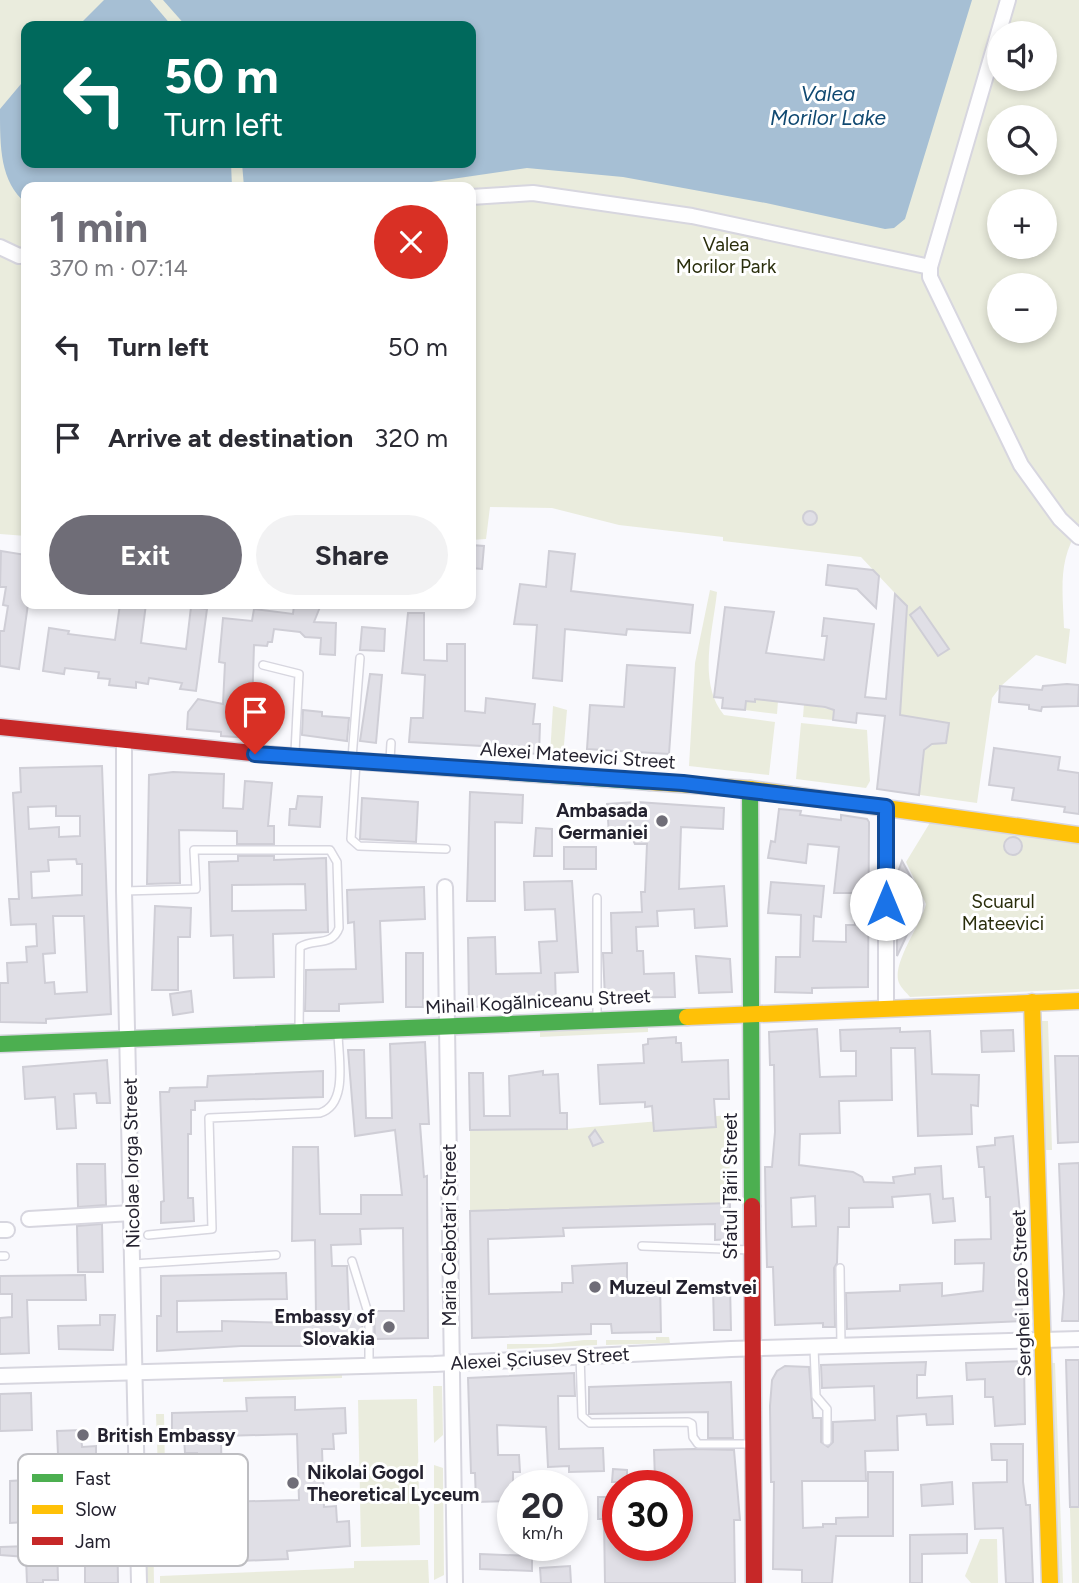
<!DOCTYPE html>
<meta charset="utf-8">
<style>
:root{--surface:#fff;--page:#f2f2f3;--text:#2b2b33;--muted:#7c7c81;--accent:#6f6d77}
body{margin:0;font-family:Figtree,sans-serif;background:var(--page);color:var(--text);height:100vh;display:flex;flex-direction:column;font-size:26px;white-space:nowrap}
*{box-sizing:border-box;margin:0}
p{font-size:23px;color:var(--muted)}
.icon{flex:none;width:38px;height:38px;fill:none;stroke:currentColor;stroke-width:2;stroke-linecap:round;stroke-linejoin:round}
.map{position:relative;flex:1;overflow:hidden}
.side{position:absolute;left:21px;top:182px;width:455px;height:427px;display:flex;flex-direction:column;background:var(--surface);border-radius:14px;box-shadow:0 4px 10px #0003}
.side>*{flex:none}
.banner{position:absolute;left:21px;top:21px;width:455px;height:147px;border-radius:14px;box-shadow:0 4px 10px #0003;background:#00695c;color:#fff;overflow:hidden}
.fabs{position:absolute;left:987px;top:21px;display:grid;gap:14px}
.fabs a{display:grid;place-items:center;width:70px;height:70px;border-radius:50%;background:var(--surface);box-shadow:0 4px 10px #0003;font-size:35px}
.speed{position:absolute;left:497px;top:1470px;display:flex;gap:14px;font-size:35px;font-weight:700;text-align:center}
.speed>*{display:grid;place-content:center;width:91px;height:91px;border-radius:50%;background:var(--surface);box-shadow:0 4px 10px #0003;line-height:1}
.speed small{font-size:18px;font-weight:400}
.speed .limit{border:10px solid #d22;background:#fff;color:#111}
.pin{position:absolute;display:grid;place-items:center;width:60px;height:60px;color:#fff;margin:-72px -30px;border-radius:50% 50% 50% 0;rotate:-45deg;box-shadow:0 0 7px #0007}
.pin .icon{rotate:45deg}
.me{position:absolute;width:77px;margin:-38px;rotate:0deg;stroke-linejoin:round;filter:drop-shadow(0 0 5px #0008)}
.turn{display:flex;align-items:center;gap:24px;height:147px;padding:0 28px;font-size:32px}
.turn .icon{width:91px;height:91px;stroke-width:2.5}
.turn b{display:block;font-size:49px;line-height:60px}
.round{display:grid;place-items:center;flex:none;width:74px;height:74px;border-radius:37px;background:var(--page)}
.headline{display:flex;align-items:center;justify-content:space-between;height:119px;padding:0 28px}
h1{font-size:42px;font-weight:700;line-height:52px;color:var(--accent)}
.cta{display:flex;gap:14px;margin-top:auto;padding:14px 28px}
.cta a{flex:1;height:80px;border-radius:42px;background:var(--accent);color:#fff;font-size:28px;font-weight:700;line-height:80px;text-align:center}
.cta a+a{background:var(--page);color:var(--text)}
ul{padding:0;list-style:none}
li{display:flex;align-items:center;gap:21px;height:91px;padding:0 28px}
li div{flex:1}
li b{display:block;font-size:26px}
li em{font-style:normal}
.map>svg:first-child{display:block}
</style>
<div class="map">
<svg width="1079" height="1583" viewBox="0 0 1079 1583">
<rect width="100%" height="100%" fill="#f9f9fd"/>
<g fill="#eaecdd" fill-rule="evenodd">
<path d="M0,0H1079V530C1057,558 1063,595 1064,628L1070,629L1066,664L1036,655L1001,686L992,698L977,803L899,792C910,772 920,742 946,742L949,723L900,715L907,606L861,557L723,541V537L619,525L552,508L490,507L486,539L471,540V187H26V536L0,534ZM26,26H471V163H26ZM999,33H1045V79H999ZM999,117H1045V163H999ZM999,201H1045V247H999ZM999,285H1045V331H999Z"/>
<path d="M710,590L717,592C713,631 697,683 724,715L775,722L769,775L689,766L695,663Z"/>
<path d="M755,699L778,701L777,714L745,710L746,701Z"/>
<path d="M804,704L834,710L833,720L803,717Z"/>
<path d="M553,706L567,710L563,756L550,755Z"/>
<path d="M801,723L867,730L870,781L866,788L796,779Z"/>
<path d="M931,821L1079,842V989L910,997C907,993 901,988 899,983C891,964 921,925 926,904L906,862Z"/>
<path d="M1041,1021H1048L1052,1150H1045Z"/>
<path d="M648,1027V1032L540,1037V1032Z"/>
<path d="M729,1115L730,1203L470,1211V1130L567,1129Z"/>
<path d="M656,1337H669L670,1343L606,1345V1340H656Z"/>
<path d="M584,1340H597V1345L507,1349V1344H550Z"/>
<path d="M1066,1360H1079V1583H1072Z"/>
<path d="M1050,1363H1055L1063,1583H1058Z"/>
<path d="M342,1372V1378L223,1382V1376Z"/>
<path d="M433,1386H442L443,1435L434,1443Z"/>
<path d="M417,1399L420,1545L361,1547L358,1400Z"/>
<path d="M156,1414H164L165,1471H158Z"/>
<path d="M434,1465L443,1468L444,1575L434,1580Z"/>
<path d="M152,1467L154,1583H146L144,1468Z"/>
<path d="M158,1494H166V1566H160Z"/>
<path d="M980,1539H997L998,1583H971L965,1576Z"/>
<path d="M428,1560L429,1583H160V1576L354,1568V1561Z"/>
</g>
<g fill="#a6bfd4">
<path d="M104,0H150L172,26H78Z"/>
<path d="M163,0H972L905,219L894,228L885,229L766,203L623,177L527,168L397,187H244L242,163H471V26H186Z"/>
<path d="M26,78V163H231L232,187H26V203C0,182 0,147 0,109Z"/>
</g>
<g fill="#e0dfe6" stroke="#cfced6" stroke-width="2" fill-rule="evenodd">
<circle cx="810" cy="518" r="7"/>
<path d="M471,545L484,546L482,569L471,568Z"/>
<path d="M1,551L26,555L28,604L19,669L0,666V631H4L8,606L3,605L6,587H0Z"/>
<path d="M549,551L575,554L571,591L693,605L690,633L627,629L626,635L565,629L562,681L533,678L537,625L514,624L520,584L546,587Z"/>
<path d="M828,565L873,570L879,576L876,608L857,589L826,585Z"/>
<path d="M895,594L907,606L900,715L949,723L946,743L932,744L924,750L919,795L877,789L885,716L857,713L856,723L833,720L834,710L825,707L755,699V702L746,701L745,710L722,708L723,698L714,697L725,607L774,612L766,653L824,660L827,636H822L824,618L874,624L865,697L886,699Z"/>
<path d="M120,604H146L141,643L186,649L191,607L207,609L196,691L180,689L182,683L149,678L148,684L136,682V688L109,685L110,679L98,678L99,672L65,668L64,674L43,671L49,628L69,631L68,634L115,640Z"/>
<path d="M294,605L320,607L314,622L336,623L335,655L320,654L321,638L305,637L300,632L274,629L272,642H268L267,646L254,645L251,738L221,736V732L187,729L188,712L198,699L223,704L225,663L219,662L223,618L252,621L254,609L293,614Z"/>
<path d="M920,607L949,649L938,656L910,615Z"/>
<path d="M408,613H424V660L447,661V644H465V711L485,713L486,698L535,704L533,724H540L539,754L482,751V746L409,742L411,718H423L425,675L402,673Z"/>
<path d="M362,627L385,629L384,651L360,650Z"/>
<path d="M627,665L675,668L669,754L587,749L590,705L624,707Z"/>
<path d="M370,674L382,675L376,743L360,741Z"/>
<path d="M1067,684L1079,685L1078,706L1042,707L1041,711L1029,709V705L999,702L1000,686L1042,690L1043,686Z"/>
<path d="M303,710L322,712V716L349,718L347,741L302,735Z"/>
<path d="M994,748L1060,757L1058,770L1079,773V814L1064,812L1065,807L1012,800L1014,788L989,785Z"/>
<path d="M102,766L111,1014L46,1019V1023L0,1022V983H8L7,963L27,962L26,947L37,946L36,924L11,925L9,899H19L13,793L21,792L20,768ZM56,806V816H80V836L59,837V827L29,829L28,807ZM76,859L77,864H82V895L32,898L31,872L49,871L48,860ZM53,916H84L87,992L55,994L54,982L45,983L43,954L55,953Z"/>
<path d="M173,772L224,774L223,808L243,809L245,781L272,783L268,826H274V844H237V831L179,830L180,883L147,884L149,775Z"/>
<path d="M470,792L523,795L522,823L495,822V901H467Z"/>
<path d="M298,796L322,797L320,827L289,825L290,809H296Z"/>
<path d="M362,798L418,802L416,842L360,839Z"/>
<path d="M637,802L724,808L723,829L681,827L679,889L724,886L727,926L695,928L694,909L657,911L658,926L636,927L637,951H643L644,974L674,973L675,997L605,998L603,953H612L611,913L642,912L641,892H645L647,844H635L630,834L609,835L607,804Z"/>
<path d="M779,809L801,811L800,815L841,820V815L867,819L869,822L868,987L812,988V993L775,992L776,957H800L801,915L768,913L771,882L824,886L821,917L814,916L813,941L846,942V925H855L854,893H834L839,847L808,844L806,863L768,858L771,841L775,842Z"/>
<path d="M536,828L552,829V856H534Z"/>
<circle cx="1013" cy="846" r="9"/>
<rect x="564" y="847" width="32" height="22"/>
<path d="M238,856H274V860L326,858L328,932L273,934L274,977L234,978L233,935L211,936L209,862L238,861ZM305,884L306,910L232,911V885Z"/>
<path d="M902,861L919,892V909L897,956V875Z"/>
<path d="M572,881L578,972L555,973L556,1005L469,1007L468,938L495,937L496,974L541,973L539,942L557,941L555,909L525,910L524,882Z"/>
<path d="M424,887L425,919L380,921L383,1002L339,1004V1011H305L306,970L356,969L354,922L348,923L347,890Z"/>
<path d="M155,906L191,908L190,937H178V990H152Z"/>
<rect x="406" y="953" width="17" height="54"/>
<path d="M696,956L730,959L732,992L699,993Z"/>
<path d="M191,991L193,1012L173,1015L170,994Z"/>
<path d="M900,1028V1032L930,1031L932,1074L979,1075L978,1106L971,1105L972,1134L918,1136L915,1048H891L892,1100L839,1101L840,1133L800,1134L799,1165L853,1172L862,1177L864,1182L894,1183L893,1177L915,1174V1168L941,1166L943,1199L953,1198L955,1221L933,1223L930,1194L892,1197L893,1207L849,1208V1227H838L837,1263L834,1268L835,1327H823V1323L775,1325L773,1267H767L766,1228L765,1167H772L775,1132L774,1065H770L769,1032L817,1029L820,1077L856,1076V1051H841L840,1030ZM815,1196L816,1226L792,1227L791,1198Z"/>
<path d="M1013,1030L1014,1051L982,1052L981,1031Z"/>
<path d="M676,1037V1043H681L682,1062L728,1060L729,1099H714L716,1127L654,1131L652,1106L645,1107V1102L600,1104L598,1065L644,1063L643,1045L648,1044V1039Z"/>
<path d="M425,1042L429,1124H420L424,1177L427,1176L428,1338L375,1339L374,1311H404L403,1228L360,1229L361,1244L331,1245L332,1266H347L349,1315H362L363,1346H241L157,1351V1316H161V1276L286,1273L287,1299L177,1301V1332L222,1331V1321L295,1323V1317L316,1316L315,1240L292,1241L293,1147H318L320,1214H361V1195H402L395,1130L355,1136L348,1050H364L366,1118H392L390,1044Z"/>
<path d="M1055,1056H1079V1142L1058,1143Z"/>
<path d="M107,1060L110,1103H97L96,1093L74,1094L76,1128L57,1129L55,1097L25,1099L23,1067Z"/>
<path d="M323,1071V1097L195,1101V1110H191V1134H188V1198H193L194,1221L161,1223V1202L164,1201L160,1092H169L170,1088L207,1087L208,1076Z"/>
<path d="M543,1071V1075L558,1074L560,1113H567V1129L470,1130L469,1073H483L484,1116H510L509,1076Z"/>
<path d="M595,1130L603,1142L593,1146L589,1137Z"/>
<path d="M1013,1136L1020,1213L1022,1321L847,1329L846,1293L900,1291V1285L942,1283V1296L983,1291L984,1263L955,1264V1240L991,1239L990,1197H986L984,1167H979L977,1147L995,1145V1138Z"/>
<path d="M1079,1163V1321H1062L1064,1294L1059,1164Z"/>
<path d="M77,1164H105L106,1205L78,1207Z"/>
<path d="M730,1203V1239L715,1240V1224L563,1228L564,1236L488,1239L489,1294L562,1292V1283H573L572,1266L627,1263V1282H660L661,1332L612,1333L611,1324H591V1334L472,1338L470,1211Z"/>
<path d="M102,1224L103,1272H78L77,1226Z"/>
<path d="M85,1275L86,1300H27L29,1353L0,1354V1318L12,1317V1294H0V1276Z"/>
<path d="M713,1285H730L731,1330H714Z"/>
<path d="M100,1315H115L113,1350L59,1349L58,1326L100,1325Z"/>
<path d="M1066,1360H1079V1507H1070Z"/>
<path d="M1024,1361L1025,1424L995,1426L993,1397H985V1379L967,1380L966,1363Z"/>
<path d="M926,1362L925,1375H917V1398L952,1396L953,1424L927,1425L926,1414L897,1416L898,1450L865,1451L866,1481H802L803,1528L823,1527V1524H836V1518L868,1517V1472H893V1536H836L832,1583H802V1570L773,1569L774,1482H771L770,1406L772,1380L777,1371L785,1366L809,1367L813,1418H821V1442L828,1447L833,1442V1422L875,1420L874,1386L822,1388L821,1365Z"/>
<path d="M574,1373L575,1396H558L559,1449L603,1448L604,1471L569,1472V1466L548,1467L546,1427L497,1425L498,1455H519L520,1472H513V1501L476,1502L475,1473H471L468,1378Z"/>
<path d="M731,1382L733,1438H708V1412L589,1414V1387Z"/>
<path d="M31,1393L32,1430L0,1431V1394Z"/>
<path d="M295,1397V1410L345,1408L346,1433L333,1434L334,1449H322L324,1507L336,1506L337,1522L349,1521L350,1546L287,1551L288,1559L239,1561V1553L176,1551L175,1526L187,1525V1510L199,1509L197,1453H185L184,1438L172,1439V1413L247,1411L246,1398ZM297,1434L299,1500L222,1502L221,1436Z"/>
<path d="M81,1430L82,1447L96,1446V1475L116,1474V1500L75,1502L74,1492L68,1491L24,1495L25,1522L10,1523V1481L59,1478L57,1431Z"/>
<path d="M991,1444H1023V1482L1026,1505H1030L1033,1583H1006L1003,1528L975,1529L973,1483L1007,1482V1460H992Z"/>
<path d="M694,1449L734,1450L740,1520H734L735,1583H605L604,1519H598V1497H617L616,1545L681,1544L677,1486H663V1480H655L654,1450Z"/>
<path d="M613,1469L627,1470V1482H612Z"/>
<path d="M952,1482L953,1504L922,1506L921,1485Z"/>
<path d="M117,1519L118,1583H85V1521Z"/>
<path d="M967,1534V1553L922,1554V1583H910V1535Z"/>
<path d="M57,1545L58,1580H43V1583H27L26,1557L0,1555V1547Z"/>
<path d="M480,1554L532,1556V1571L480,1569Z"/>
<path d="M570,1566L571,1583H541L540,1568Z"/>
</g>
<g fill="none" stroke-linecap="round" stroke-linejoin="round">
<defs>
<g id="lane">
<path d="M263,665L299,674L295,752"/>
<path d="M352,758L360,658"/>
<path d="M390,760L391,743"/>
<path d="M356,762L351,839L359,846L446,849"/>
<path d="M124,891L196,889L194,850H330L337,862L339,928C332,947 314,938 300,947L299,1030"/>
<path d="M597,898V1018"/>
<path d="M148,1235L212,1229L209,1118L320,1113C349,1104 338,1056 338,1032"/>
<path d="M642,1246L751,1250"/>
<path d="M0,1256H5"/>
<path d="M352,1261L369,1316V1365"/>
<path d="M133,1264L276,1255"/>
<path d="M840,1268L841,1347"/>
<path d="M814,1348L816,1396L827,1409V1441"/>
<path d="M580,1355L582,1416L590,1423L688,1422L692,1424L693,1437L698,1444H752"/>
</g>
<g id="street">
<path d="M1008,0L930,267V277L1021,465L1060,519L1079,537"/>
<path d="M471,197L533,193L692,216L930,267"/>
<path d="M0,247L19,256L26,255"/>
<path d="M124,742V891L139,1583"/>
<path d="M886,807V1008"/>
<path d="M445,887L455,1583"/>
<path d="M29,1219L132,1213"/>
<path d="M0,1230H7"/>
<path d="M0,1376L434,1364L731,1349L1079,1339"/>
<path d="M44,1514L138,1508"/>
</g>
<g id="fast">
<path d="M272,755L650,782"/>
<path d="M750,789L752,1206"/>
<path d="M0,1044L687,1017"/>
</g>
<g id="slow">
<path d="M650,782L750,789L1079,835"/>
<path d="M1032,1002L1050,1583"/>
<path d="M687,1017L1079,1001"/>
</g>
<g id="jam">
<path d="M0,727L272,755"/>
<path d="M752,1206L754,1583"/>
</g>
</defs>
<use href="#lane" stroke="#d7d6df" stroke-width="10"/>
<use href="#street" stroke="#d7d6df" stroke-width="18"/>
<use href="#fast" stroke="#d7d6df" stroke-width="19"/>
<use href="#slow" stroke="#d7d6df" stroke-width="19"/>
<use href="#jam" stroke="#d7d6df" stroke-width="19"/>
<use href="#lane" stroke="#fefeff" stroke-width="7"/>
<use href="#street" stroke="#fefeff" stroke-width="14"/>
<use href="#fast" stroke="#4caf50" stroke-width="16"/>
<use href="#slow" stroke="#ffc107" stroke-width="16"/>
<use href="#jam" stroke="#c62828" stroke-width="16"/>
</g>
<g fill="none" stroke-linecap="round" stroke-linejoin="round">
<defs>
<path id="route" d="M255,754L683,783L886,807V904"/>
</defs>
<use href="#route" stroke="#114b97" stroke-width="18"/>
<use href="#route" stroke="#1a73e8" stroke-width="12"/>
</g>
<g fill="#6f6d77" stroke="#fff" stroke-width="2.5">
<circle cx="662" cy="821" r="7"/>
<circle cx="595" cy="1287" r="7"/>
<circle cx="389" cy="1327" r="7"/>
<circle cx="83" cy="1435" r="7"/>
<circle cx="293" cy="1483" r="7"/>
</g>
<g text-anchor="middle" stroke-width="6" stroke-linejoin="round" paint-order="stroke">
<g font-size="19" fill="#2a2e0c" stroke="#fff">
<text x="726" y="251">Valea<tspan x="726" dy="22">Morilor Park</tspan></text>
<text x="1003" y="908">Scuarul<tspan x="1003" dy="22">Mateevici</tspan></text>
</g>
<g font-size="19" fill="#24222f" stroke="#fff">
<text transform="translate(578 755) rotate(4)" y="7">Alexei Mateevici Street</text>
<text transform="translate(538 1001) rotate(-3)" y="7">Mihail Kogălniceanu Street</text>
<text transform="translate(131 1163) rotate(-91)" y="7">Nicolae Iorga Street</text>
<text transform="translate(730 1186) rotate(-90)" y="7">Sfatul Țării Street</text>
<text transform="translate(449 1235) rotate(-90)" y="7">Maria Cebotari Street</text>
<text transform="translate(1021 1293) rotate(-92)" y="7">Serghei Lazo Street</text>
<text transform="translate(540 1358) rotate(-3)" y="7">Alexei Șciusev Street</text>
</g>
<g font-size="19" font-weight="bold" fill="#24222f" stroke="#fff" text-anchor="start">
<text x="648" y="817" text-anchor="end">Ambasada<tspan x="648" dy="22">Germaniei</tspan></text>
<text x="609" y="1294">Muzeul Zemstvei</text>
<text x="375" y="1323" text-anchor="end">Embassy of<tspan x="375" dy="22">Slovakia</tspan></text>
<text x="97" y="1442">British Embassy</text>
<text x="307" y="1479">Nikolai Gogol<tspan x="307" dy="22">Theoretical Lyceum</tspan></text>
</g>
<g font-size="21" font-style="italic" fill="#104971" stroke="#fff">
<text x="828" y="101">Valea<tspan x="828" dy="24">Morilor Lake</tspan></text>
</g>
</g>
<rect x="18" y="1454" width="230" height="112" rx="10" fill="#fff" stroke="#bdbdc1" stroke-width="2"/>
<rect x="32" y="1474" width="31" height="8" fill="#4caf50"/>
<rect x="32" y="1505" width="31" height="9" fill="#ffc107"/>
<rect x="32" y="1537" width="31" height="8" fill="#c62828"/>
<g font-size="19" fill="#24222f">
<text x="75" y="1485">Fast</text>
<text x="75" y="1516">Slow</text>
<text x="75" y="1548">Jam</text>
</g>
</svg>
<div class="fabs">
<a><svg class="icon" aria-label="sound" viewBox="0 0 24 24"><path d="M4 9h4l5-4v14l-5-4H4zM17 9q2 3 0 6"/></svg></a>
<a><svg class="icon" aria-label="search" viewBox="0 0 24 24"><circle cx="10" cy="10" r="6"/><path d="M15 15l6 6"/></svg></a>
<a>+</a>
<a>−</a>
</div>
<div class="speed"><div>20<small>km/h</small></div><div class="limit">30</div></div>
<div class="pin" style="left:255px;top:754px;background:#d93025"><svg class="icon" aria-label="arrive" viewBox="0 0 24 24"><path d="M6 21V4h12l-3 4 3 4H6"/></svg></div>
<svg class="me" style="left:886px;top:904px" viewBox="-20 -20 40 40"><circle r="19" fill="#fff"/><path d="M0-13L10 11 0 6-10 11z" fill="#1a73e8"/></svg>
<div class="banner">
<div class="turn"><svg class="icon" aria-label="left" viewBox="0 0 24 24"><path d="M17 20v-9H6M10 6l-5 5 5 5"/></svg><div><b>50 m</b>Turn left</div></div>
</div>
<section class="side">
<div class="headline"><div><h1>1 min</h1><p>370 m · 07:14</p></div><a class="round" style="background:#d93025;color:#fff"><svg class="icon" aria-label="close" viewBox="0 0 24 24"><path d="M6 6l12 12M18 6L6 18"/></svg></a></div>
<ul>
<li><svg class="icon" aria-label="left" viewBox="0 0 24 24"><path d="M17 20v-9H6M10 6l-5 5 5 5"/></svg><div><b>Turn left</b></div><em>50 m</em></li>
<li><svg class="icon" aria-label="arrive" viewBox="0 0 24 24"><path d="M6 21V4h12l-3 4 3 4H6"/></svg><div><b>Arrive at destination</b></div><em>320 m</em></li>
</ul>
<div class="cta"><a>Exit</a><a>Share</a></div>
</section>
</div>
